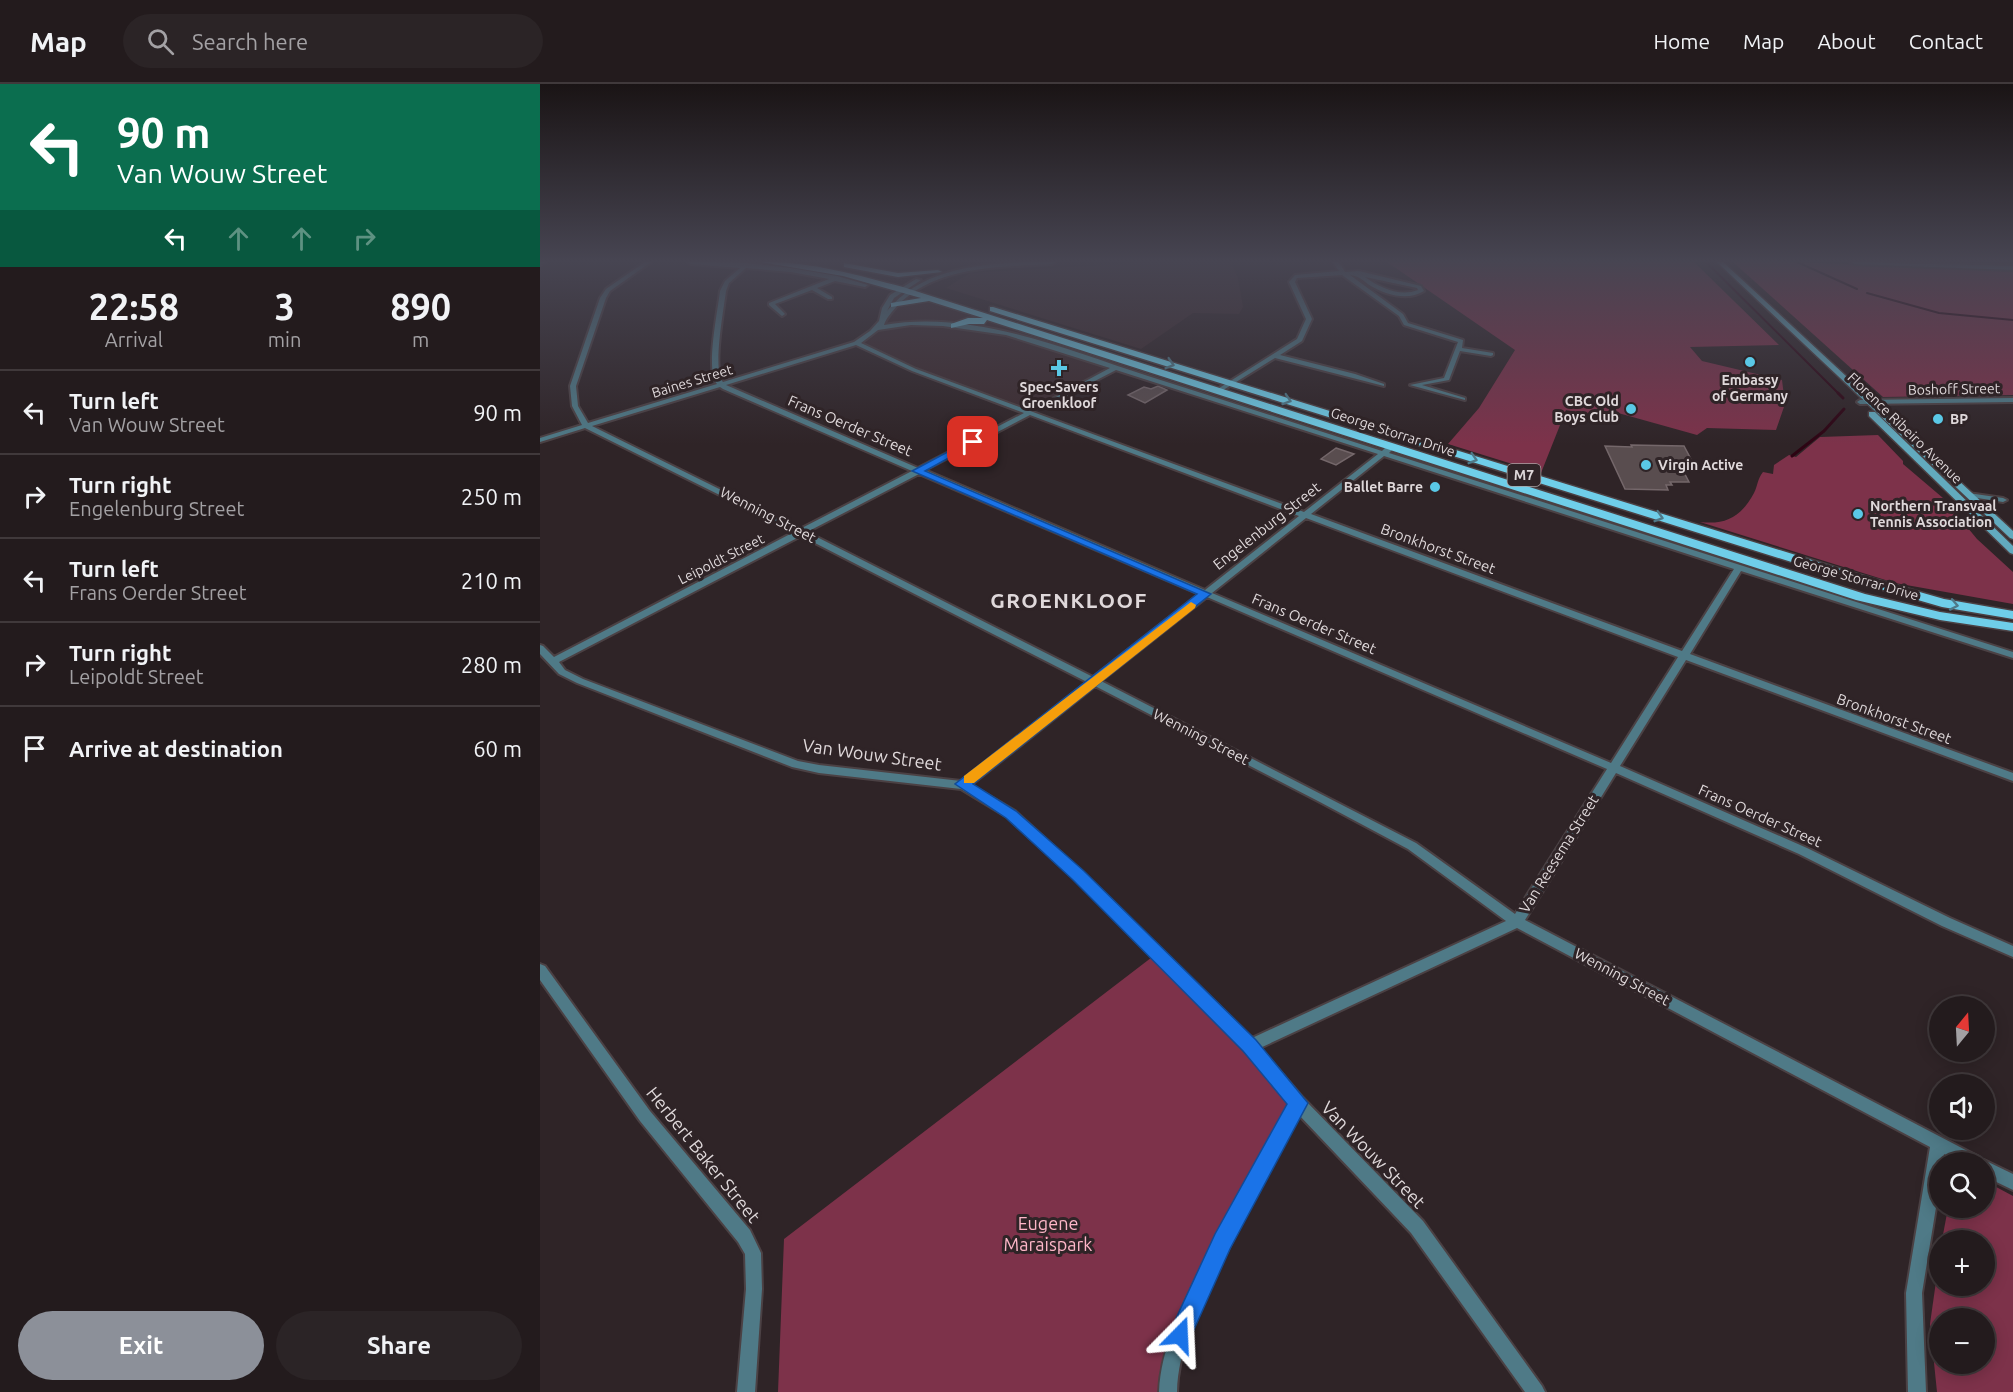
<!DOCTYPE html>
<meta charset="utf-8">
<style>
:root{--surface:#231b1d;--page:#2b2426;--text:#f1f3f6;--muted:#a3a1a4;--line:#40393b;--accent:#8c9099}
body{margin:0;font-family:Ubuntu,sans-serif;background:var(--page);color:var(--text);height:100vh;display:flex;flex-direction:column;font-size:22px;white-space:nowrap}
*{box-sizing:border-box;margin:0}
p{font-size:20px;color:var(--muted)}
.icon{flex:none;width:33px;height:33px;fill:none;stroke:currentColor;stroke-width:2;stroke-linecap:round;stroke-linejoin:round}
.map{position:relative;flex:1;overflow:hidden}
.details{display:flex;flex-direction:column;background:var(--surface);width:540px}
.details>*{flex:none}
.guide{background:#0b6e4f;color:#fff;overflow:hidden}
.needle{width:39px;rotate:18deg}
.tools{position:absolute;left:1389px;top:912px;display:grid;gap:12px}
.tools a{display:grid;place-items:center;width:66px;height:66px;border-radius:50%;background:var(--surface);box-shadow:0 3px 15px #0003,0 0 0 2px var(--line);font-size:30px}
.pin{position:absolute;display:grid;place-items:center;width:51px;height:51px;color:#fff;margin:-26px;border-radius:12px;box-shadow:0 3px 9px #0006}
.me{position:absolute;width:66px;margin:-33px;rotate:21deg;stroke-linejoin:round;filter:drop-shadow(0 0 4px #0008)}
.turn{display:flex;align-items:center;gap:21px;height:126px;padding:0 18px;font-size:27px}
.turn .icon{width:78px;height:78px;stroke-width:2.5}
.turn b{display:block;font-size:42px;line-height:51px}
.lanes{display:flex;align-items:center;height:57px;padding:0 18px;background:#0003;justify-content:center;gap:30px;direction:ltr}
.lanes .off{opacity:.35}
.eta{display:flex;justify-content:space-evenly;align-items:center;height:102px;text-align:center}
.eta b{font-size:36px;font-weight:600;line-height:42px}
.button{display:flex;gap:12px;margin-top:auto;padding:12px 18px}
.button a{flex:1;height:69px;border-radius:36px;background:var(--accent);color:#fff;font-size:24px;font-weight:600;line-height:69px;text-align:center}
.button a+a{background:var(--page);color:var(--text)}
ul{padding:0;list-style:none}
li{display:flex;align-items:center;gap:18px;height:84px;padding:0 18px;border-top:2px solid var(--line)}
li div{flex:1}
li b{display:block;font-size:22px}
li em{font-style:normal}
header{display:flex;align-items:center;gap:36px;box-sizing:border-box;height:84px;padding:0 30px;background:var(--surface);border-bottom:2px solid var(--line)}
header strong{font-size:28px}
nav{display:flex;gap:33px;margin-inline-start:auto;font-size:21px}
.search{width:420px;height:54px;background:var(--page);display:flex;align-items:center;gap:15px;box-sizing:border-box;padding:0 21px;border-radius:33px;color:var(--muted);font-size:22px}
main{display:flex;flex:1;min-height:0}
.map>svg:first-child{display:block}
</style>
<header>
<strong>Map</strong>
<div class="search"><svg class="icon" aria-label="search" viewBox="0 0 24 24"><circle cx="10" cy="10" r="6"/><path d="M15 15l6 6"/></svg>Search here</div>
<nav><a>Home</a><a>Map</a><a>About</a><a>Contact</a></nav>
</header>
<main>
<section class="details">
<div class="guide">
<div class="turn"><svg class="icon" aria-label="left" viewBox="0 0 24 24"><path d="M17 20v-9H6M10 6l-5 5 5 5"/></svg><div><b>90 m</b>Van Wouw Street</div></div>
<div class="lanes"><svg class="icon" aria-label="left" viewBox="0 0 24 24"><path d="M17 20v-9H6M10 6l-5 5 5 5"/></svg><svg class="icon off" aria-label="ahead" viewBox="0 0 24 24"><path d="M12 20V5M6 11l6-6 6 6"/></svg><svg class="icon off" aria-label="ahead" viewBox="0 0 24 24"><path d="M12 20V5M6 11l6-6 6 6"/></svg><svg class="icon off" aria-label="right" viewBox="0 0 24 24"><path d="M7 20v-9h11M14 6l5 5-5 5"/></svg></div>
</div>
<div class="eta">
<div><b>22:58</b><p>Arrival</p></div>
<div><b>3</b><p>min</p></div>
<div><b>890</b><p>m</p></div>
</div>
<ul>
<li><svg class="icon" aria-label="left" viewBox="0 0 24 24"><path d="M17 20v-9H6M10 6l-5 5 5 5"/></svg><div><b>Turn left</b><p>Van Wouw Street</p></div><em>90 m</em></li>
<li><svg class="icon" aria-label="right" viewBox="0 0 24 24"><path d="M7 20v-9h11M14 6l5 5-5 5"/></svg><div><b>Turn right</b><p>Engelenburg Street</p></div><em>250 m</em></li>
<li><svg class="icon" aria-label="left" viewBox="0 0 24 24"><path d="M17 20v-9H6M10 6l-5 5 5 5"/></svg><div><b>Turn left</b><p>Frans Oerder Street</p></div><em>210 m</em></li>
<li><svg class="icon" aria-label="right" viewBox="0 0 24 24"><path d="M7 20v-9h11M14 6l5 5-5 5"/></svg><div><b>Turn right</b><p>Leipoldt Street</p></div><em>280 m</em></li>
<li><svg class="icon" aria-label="arrive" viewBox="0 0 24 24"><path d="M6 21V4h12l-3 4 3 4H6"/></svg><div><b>Arrive at destination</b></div><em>60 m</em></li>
</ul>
<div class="button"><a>Exit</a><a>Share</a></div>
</section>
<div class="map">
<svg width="1473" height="1308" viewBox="0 0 1473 1308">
<rect width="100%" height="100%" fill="#2f2427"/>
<g fill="#3d2c30">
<path d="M611,178H690L698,194L703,223L699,230L653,229L601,265L406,204L430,189Z"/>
<path d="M370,208L577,283L489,329L316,259Z"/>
</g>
<g fill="#7d324a" fill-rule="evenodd">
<path d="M847,178H1154L1239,261L1150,263L1162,277L1242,296L1245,320L1236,346L1167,344L1157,351L1071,327L1046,330L1026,326L1001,389L908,360L939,324L975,266Z"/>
<path d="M1193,178H1253L1473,187V311L1343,313Z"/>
<path d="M1338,351L1363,377V380L1403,414L1437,455L1473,488V520L1355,499L1160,438C1186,441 1201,433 1214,409C1218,401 1217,396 1223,388L1233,390L1234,381L1249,371L1256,373L1280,353Z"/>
<path d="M620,867L758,1016L627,1261L638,1308H238L244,1155Z"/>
<path d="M1445,1097L1473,1112V1308H1397L1390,1240L1399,1176L1400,1202H1444V1156H1402L1408,1124H1444ZM1400,1234H1444V1280H1400Z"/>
</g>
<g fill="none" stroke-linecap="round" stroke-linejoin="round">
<g stroke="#2d0413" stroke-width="2">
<path d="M1166,178L1299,310"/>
<path d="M1257,178L1317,205"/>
<path d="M1327,209L1399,229L1473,236"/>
</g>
<g stroke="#2d0413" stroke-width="3">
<path d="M1298,309L1303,314"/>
<path d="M1252,372L1284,347L1304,325"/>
</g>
</g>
<g fill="#594d4f" stroke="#74676a" stroke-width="1.5">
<path d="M618,302L627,306L605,319L588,311L604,303L611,305Z"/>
<path d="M1091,361L1144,362L1153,379H1139L1149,398H1130L1132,401H1126L1128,406L1085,405L1065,362L1092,363Z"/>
<path d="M796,364L814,370L796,381L781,375Z"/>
</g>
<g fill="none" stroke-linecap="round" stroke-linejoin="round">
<defs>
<g id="minor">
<path d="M0,178H5L0,181Z"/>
<path d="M105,178H111L70,207L66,214L36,302L38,322L48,339L177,300C165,288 178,226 180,207L185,197L200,184L151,180L148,178L206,179L251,184L297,192L328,201L325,203L295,197L277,204L292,213V215H288L272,206L235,220L245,230L242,232L229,221V219L289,195L251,188L206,184L189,199L186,207C184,224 172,287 183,298L314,258L330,247L339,237L342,224L350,211L376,195L381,196L354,214L347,227C386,179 457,178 515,178L512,180C460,183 396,181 357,222C352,228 346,234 344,241C433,225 526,266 608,292C686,317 764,342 842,367L846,363H852L853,365L849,369L1473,568V574L1201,487L1150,570L1473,689V697L1146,576L1080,682L1267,764L1410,834L1473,862V873L1402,842L1259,770L1076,689L985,836L1439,1073L1441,1077L1444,1076L1473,1090V1106L1444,1092V1078H1419L1404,1070L1403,1078H1400V1099L1382,1209L1386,1308H1368L1366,1209L1390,1063L977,844L720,964L763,1014L883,1137L1002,1302L1005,1308H985L871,1149L759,1031C731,1084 701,1136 676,1191C657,1229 638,1265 637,1308H619C621,1264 641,1226 660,1187C688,1130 719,1075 750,1020L705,967L534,794L467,733L421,705L279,689L252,683L37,599L19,590L0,570V561L3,562L14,573L254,448L45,344L0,358V354L42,341L32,322L30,302L60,214L66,205ZM371,241L403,242L466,251L570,284L499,322V324H503L576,286L838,370L764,428L376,285L321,259L338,246ZM316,261L372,287L484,329L378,384L186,301ZM180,303L183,305L372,387L260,445L52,342ZM490,331L759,432L665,506L385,386ZM844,372L1194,485L1142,567L771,430ZM379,390L659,510L553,593L267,448ZM766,434L1138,573L1071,679L672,509ZM261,452L273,458L547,598L421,697L279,681L258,677L43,595L25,586L19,578ZM667,513L1067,685L975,830L876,759L561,597ZM555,602L778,717L868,765L966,837L712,954L542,788L475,727L431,701Z"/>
<path d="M793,178H799L805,188L819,187L881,202L884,207C868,217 846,211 831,202C823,197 820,192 810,191L863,230L868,239L923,256L922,264L953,269V271L951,272L920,267L909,296L882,301L925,314V316L870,301L904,294L918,258L864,241L859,232L802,191L757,194L755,198L772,235L762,257L740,271L815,290L844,300V302L735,274L680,308H676V306L757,255L766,235L749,198L755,191L799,187ZM825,193L877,204L878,206C860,213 840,204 825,193Z"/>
<path d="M1311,178L1473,182V186L1314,180Z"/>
<path d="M1473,314V318L1320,320L1317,318L1320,316Z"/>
<path d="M1428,409L1463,414L1467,416L1463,418L1431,413H1428Z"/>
<path d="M0,880L5,882L110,1027L210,1146L221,1169L222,1205L215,1308H197L206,1205L205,1170L198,1158L100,1037L0,896Z"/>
</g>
<g id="secondary">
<path d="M1177,178H1183L1473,447V455L1470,454Z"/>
<path d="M1329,328H1335L1473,462V470L1470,469L1329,332Z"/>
</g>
<g id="primary">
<path d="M221,178C269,177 317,191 363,203L1325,510L1400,528L1473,539V547L1400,536L1316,516L447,236L444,240H429L411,244V240L428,234H443L389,217L351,223V219L381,214L303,192Z"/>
<path d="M304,179L358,189L398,186L402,188L358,193L304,183Z"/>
<path d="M453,223L1317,490L1404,515L1473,527V535L1402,523L1309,496L450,227V223Z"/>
</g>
</defs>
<use href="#minor" stroke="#4b4144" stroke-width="4"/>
<use href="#secondary" stroke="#4b4144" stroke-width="3"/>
<use href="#primary" stroke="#4b4144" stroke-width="3"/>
<use href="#minor" fill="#4f7a87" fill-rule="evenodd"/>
<use href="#secondary" fill="#62aabe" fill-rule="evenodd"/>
<use href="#primary" fill="#6fcee9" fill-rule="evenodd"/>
</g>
<defs><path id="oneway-chevron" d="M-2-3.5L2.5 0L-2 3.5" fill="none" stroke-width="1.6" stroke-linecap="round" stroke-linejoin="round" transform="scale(1.5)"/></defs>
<g stroke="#4f7988">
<use href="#oneway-chevron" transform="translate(630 280) rotate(17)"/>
<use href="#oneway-chevron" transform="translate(747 316) rotate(18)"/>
<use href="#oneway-chevron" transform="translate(933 375) rotate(17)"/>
<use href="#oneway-chevron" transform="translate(1119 433) rotate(17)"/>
<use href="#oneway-chevron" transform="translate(1414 521) rotate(11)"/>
</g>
<linearGradient id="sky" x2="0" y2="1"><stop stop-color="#1a1415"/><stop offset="0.49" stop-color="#474552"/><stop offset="1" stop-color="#474552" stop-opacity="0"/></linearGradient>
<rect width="1473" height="361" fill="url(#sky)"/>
<path fill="#1a73e8" stroke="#114b97" stroke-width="1.5" d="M430,356L438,358L385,387L671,510L433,700L476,727L544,787L716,956L768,1019L690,1165L648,1259L640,1262L632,1259L629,1251L632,1243L675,1150L747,1020L703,967L533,796L466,734L415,700L657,510L372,387Z"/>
<path fill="#f59e0b" d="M651,518L656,521L655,524L434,699H424V692Z"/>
<g fill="#5ac8e6" stroke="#2f2427" stroke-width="2">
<circle cx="1210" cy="278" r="6"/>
<path d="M516 275h6v6h6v6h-6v6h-6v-6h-6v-6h6z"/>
<circle cx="1091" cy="325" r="6"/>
<circle cx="1398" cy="335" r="6"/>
<circle cx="1106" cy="381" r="6"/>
<circle cx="895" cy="403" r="6"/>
<circle cx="1318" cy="430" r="6"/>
</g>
<g text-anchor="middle" stroke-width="6" stroke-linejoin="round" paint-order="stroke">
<g font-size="14" font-weight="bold" fill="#dfd8da" stroke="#2f2427" text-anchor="start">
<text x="1210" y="301" text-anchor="middle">Embassy<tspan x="1210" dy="16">of Germany</tspan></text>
<text x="519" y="308" text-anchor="middle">Spec-Savers<tspan x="519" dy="16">Groenkloof</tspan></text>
<text x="1079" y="322" text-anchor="end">CBC Old<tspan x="1079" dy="16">Boys Club</tspan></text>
<text x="1410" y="340">BP</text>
<text x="1118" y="386">Virgin Active</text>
<text x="883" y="408" text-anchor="end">Ballet Barre</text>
<text x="1330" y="427">Northern Transvaal<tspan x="1330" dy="16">Tennis Association</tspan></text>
</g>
<g font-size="14" fill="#dfd8da" stroke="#2f2427">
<text transform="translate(152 297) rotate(-17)" y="5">Baines Street</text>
<text transform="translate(1414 305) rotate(-1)" y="5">Boshoff Street</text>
<text transform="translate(1365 344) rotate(44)" y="5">Florence Ribeiro Avenue</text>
<text transform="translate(853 348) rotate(18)" y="5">George Storrar Drive</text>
<text transform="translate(181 475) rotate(-27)" y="5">Leipoldt Street</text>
<text transform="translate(1316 494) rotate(16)" y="5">George Storrar Drive</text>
</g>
<rect fill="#2f2427" stroke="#aaa2a4" stroke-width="1.5" x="967.5" y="380" width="33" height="22" rx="4.5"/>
<g font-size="14" font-weight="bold" fill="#dfd8da">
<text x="984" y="396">M7</text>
</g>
<g font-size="15" fill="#dfd8da" stroke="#2f2427">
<text transform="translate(310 342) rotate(23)" y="5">Frans Oerder Street</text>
<text transform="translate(228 431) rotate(27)" y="5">Wenning Street</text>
<text transform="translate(727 442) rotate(-38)" y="5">Engelenburg Street</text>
<text transform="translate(898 465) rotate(20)" y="5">Bronkhorst Street</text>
<text transform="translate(774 540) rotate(23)" y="5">Frans Oerder Street</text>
<text transform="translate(1354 635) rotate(20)" y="5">Bronkhorst Street</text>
<text transform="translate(661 653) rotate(27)" y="5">Wenning Street</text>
<text transform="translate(1220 732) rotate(24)" y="5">Frans Oerder Street</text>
<text transform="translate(1019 770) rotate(-58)" y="5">Van Reesema Street</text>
<text transform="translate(1082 893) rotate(28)" y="5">Wenning Street</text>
</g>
<g font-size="18" fill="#dfd8da" stroke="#2f2427">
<text transform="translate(332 671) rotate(8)" y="6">Van Wouw Street</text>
<text transform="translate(163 1071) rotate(51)" y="6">Herbert Baker Street</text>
<text transform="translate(833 1071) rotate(46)" y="6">Van Wouw Street</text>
</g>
<g font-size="18" fill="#feb6c8" stroke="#2f2427">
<text x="508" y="1146">Eugene<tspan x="508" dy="21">Maraispark</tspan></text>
</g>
<g font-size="21" font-weight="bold" letter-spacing="1.5" fill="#dfd8da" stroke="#2f2427">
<text x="529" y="524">GROENKLOOF</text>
</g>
</g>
</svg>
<div class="tools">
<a><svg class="needle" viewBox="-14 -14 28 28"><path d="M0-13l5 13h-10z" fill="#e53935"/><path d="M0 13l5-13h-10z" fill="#a3a1a4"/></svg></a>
<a><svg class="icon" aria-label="sound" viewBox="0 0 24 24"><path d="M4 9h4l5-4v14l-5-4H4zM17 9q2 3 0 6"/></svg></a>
<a><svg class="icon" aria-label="search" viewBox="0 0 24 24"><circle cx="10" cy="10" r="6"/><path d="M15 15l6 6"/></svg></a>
<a>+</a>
<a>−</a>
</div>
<div class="pin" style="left:433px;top:358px;background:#d93025"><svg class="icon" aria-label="arrive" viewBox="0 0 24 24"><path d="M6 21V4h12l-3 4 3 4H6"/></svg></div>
<svg class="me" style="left:640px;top:1251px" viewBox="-20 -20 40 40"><path d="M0-17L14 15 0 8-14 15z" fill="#1a73e8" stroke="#fff" stroke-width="4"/></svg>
</div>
</main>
